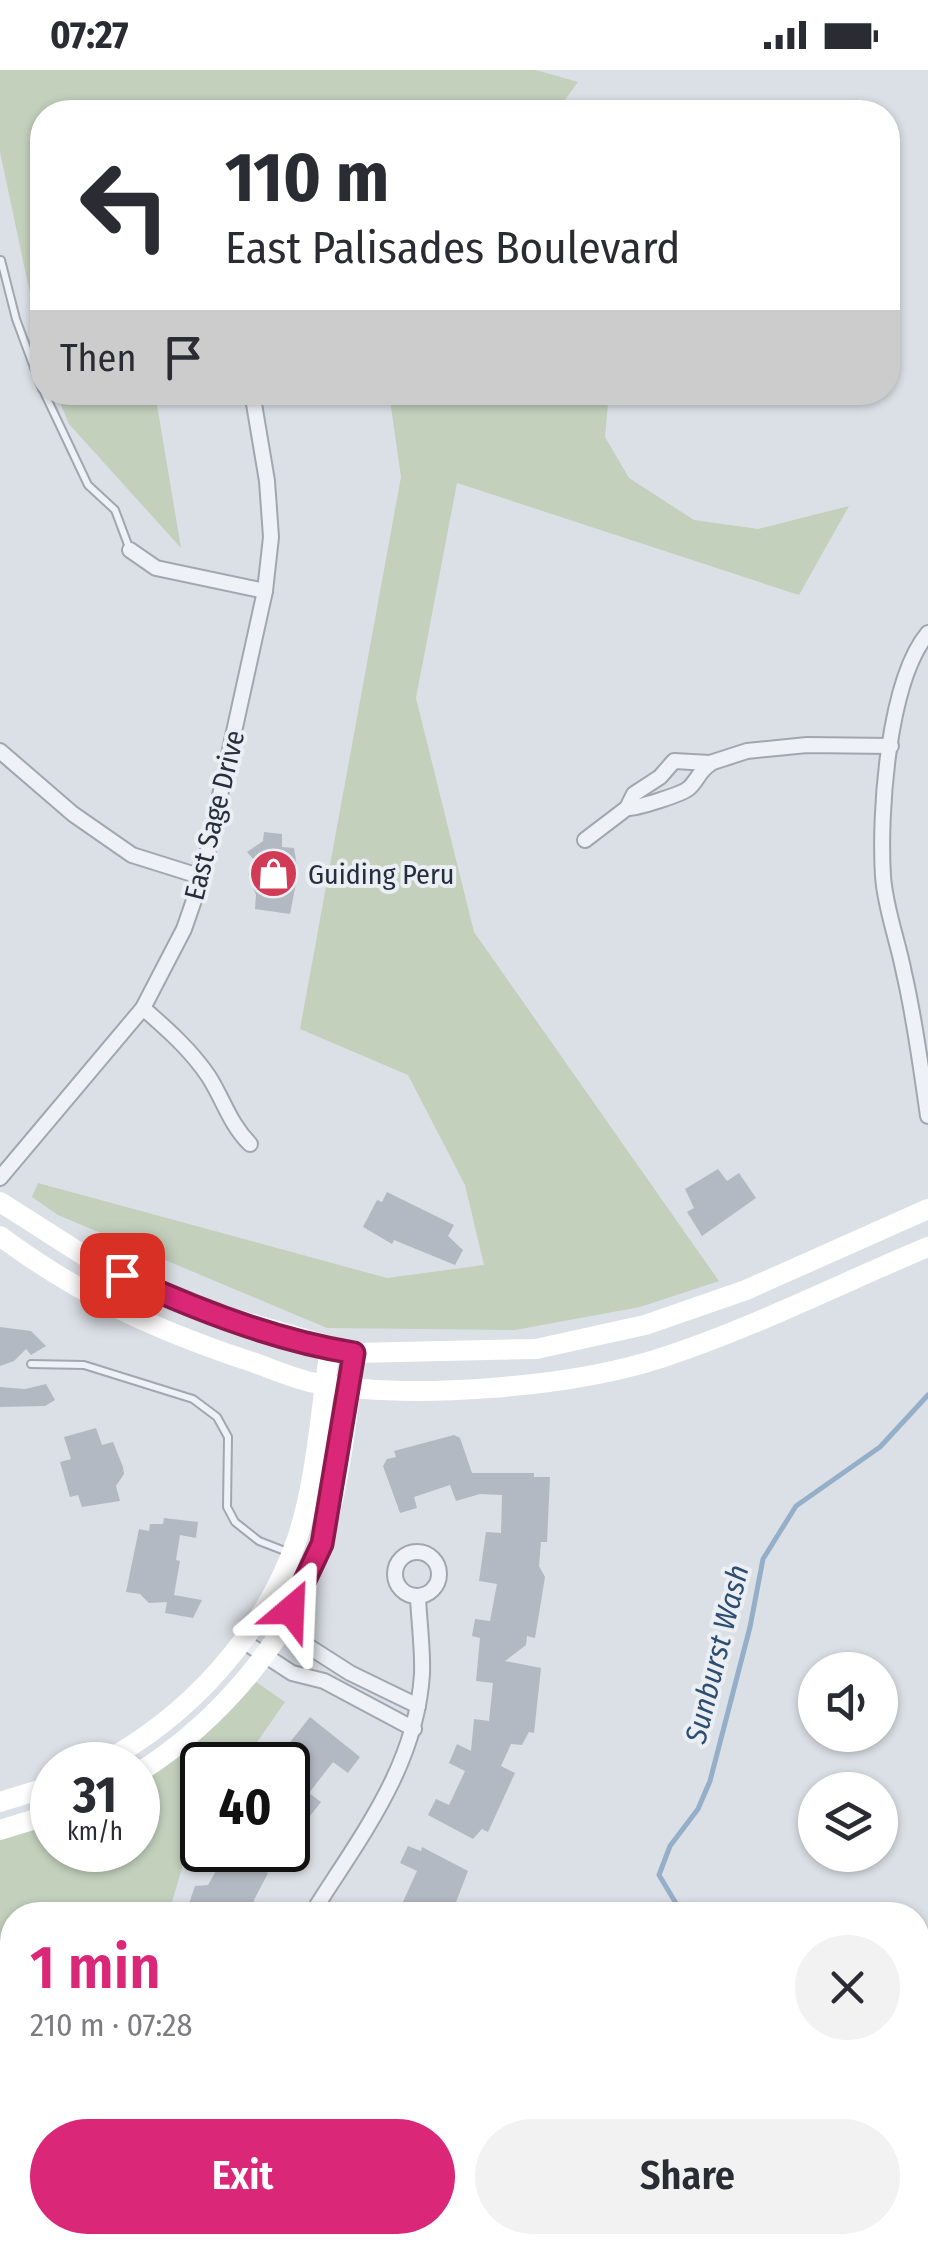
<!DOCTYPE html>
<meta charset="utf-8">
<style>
:root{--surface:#fff;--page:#f2f2f3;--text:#2b2b33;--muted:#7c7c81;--accent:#db2777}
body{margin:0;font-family:"Fira Sans Condensed",sans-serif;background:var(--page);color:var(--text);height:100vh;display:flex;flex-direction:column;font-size:38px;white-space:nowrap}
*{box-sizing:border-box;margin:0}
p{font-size:32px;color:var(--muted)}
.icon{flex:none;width:55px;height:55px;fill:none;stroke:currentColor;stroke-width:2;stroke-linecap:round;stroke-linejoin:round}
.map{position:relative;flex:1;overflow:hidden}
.panel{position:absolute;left:0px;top:1832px;width:930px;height:352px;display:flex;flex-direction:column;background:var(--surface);border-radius:40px 40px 0 0;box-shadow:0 2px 8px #0004}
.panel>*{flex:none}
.guide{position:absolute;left:30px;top:30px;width:870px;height:305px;border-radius:40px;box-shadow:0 2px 8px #0004;background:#fff;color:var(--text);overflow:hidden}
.controls{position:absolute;left:798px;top:1582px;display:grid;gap:20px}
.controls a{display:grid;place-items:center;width:100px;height:100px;border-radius:50%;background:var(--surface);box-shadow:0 2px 8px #0004;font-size:50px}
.speed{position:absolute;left:30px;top:1672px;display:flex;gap:20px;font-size:50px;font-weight:700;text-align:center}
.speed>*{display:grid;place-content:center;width:130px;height:130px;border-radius:50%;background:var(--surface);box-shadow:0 2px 8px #0004;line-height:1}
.speed small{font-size:25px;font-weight:400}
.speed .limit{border:5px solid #111;border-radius:15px;background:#fff;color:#111}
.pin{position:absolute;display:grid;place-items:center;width:85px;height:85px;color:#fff;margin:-42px;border-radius:20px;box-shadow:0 5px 15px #0006}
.me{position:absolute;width:110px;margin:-55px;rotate:26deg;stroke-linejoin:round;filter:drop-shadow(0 0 8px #0008)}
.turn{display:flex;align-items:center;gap:35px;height:210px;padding:0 30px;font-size:45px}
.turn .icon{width:130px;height:130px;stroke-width:2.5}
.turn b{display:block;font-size:70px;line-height:85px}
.then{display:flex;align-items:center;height:95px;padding:0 30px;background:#0003;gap:20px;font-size:38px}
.round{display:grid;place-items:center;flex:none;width:105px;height:105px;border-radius:52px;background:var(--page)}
.headline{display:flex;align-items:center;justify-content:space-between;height:170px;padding:0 30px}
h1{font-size:60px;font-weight:600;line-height:75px;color:var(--accent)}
.primary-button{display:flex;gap:20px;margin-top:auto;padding:20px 30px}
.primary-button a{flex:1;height:115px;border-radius:60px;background:var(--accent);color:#fff;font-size:40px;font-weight:600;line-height:115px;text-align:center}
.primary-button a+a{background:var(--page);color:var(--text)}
.status{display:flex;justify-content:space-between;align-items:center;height:70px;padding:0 50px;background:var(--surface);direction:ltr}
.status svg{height:28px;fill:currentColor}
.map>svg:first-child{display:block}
</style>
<div class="status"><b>07:27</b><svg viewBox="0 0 49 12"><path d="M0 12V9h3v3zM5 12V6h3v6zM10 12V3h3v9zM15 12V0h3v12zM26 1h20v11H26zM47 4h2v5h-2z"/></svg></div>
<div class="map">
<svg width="928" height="2183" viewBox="0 0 928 2183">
<rect width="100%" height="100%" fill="#dbe0e6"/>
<g fill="#c2d0bc">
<path d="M0,0H536L578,12L556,42H42V280L0,82Z"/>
<path d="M56,323H155L181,478L69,354Z"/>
<path d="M389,323H627L608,334L605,367L629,408L694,450L758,459L849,436L799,525L457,413L416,628L474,862L719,1211L640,1237L515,1260L327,1258L58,1145L32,1127L38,1113L387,1208L484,1195L465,1115L408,1005L300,959L401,407Z"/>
<path d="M252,1609L285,1632L241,1695H202V1752L191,1768L168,1845H12V2172L114,2173L112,2183H0V1767L52,1751V1780H138V1713Z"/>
</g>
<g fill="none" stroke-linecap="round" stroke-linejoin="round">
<path stroke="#95afc8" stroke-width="5" d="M683,1845L659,1805L670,1776L698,1739L710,1711L750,1557L763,1489L796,1436L880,1377L928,1325"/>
</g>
<g fill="#b3b9c3">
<path d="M264,762L282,764V777L294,778L298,803L290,844L255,839L256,825L248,804L254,790L247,782L263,771Z"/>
<path d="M718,1099L727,1111L739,1103L756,1128L702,1166L687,1142L694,1138L685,1119Z"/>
<path d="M387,1122L454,1155L448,1166L463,1180L455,1195L394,1170L392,1174L363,1157L377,1130L382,1132Z"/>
<path d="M0,1257L31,1261L46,1276L31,1285L26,1279L14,1291L0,1296Z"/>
<path d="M46,1314L55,1330L45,1336L0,1337V1317L25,1319Z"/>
<path d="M96,1358L102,1375L113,1372L123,1397L124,1404L116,1416L120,1431L82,1437L78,1425L70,1427L60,1392L71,1389L64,1367Z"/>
<path d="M454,1365L460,1368L472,1403H534V1407H550L547,1472H541L539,1496L545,1507L535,1568L527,1566L526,1575L505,1591L541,1598L534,1663L529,1662L522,1675L511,1674L501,1696L515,1703L488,1762L482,1759L473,1769L428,1745L436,1729L449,1735L465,1701L449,1693L457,1674L471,1681L474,1649L489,1651L493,1613L476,1611L480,1568L472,1566L475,1549L490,1551L497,1514L479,1511L486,1462L501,1463L502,1425L480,1424L456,1431L450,1415L414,1427L417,1438L400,1443L383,1396L387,1389L396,1387L394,1381Z"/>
<path d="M164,1448L198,1452L196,1468L180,1465L176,1490L180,1491L174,1525L202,1530L193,1548L165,1543L167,1532L149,1533L140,1524L126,1522L139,1459L149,1461L150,1454H163Z"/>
<path d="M310,1647L360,1687L348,1703L333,1692L309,1723L321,1732L310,1746L306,1742L288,1776V1695H272Z"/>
<path d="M408,1776L421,1781L422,1777L468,1801L451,1845H397L417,1801L400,1793Z"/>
<path d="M218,1780H262L254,1796L268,1803L254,1830L253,1845H185L195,1816L208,1815L216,1801L213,1790Z"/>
</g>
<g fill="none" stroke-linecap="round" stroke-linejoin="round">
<defs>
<g id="lane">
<path d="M1,190L16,249L42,319"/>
<path d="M44,322L88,415L115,440L130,480"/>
<path d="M31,1294L84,1295L193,1329L217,1347L228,1367L227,1437L235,1452L259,1471L290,1483"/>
</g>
<g id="street">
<path d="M130,480L156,498L265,521"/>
<path d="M928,563C888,611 879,743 883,806C885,838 898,871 904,903C915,950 921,998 928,1046"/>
<path d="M0,681L73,744L132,785L202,807"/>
<path d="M627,738C635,739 683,724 689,718C697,711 699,701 710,694"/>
<path d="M585,770L627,738L634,724L660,707L674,691L710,693L747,681L807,675L891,676"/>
<path d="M143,938C167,959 191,980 209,1007C224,1031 230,1054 250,1074"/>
<path d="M0,1108L143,938L184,859L202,807L265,521L271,467L267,411L252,322"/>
<circle cx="417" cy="1504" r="22"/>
<path d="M261,1546L350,1603L418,1636"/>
<path d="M243,1571L292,1603L324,1611L414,1659"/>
<path d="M311,1845C359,1768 416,1698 422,1604C423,1579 419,1552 418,1527"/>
<path d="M230,2172L248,2179L261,2172"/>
</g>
</defs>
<use href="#lane" stroke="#a1a7b0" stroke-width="10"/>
<use href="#street" stroke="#a1a7b0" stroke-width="18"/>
<use href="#lane" stroke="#eef1f5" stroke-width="6"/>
<use href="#street" stroke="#eef1f5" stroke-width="14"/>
<g stroke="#fff" stroke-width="20">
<path d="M0,1132L91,1190L153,1219L201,1239L354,1283L536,1279L645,1255L746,1220L928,1139"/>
<path d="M0,1166C78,1224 151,1258 243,1289C266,1296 290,1308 315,1313C410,1330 568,1318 661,1288C753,1258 839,1214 928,1177"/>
<path d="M98,1695C188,1648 264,1565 297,1469C317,1408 320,1342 330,1279"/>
<path d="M138,1703C219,1652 294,1566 322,1473C340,1413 348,1345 354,1283"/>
<path d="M0,1732L52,1716"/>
<path d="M0,1760L52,1744"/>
</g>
</g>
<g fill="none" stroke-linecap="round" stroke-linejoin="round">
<defs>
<path id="route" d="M122,1205C192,1238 278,1271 354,1283L322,1474L291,1540"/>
</defs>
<use href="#route" stroke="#8e194d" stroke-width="25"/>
<use href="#route" stroke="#db2777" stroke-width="18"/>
</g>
<defs>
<symbol id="shop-disc" viewBox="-11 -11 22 22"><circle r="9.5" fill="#d13b55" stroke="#ebeff4"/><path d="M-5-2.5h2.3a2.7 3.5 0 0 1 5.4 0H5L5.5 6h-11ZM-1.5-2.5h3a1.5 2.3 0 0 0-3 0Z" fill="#fff"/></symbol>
</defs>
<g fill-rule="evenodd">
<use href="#shop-disc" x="246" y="776" width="55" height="55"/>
</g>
<g text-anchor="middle" stroke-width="8" stroke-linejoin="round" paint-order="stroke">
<g font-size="28" fill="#252e3d" stroke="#ebeff4">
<text transform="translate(214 745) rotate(-76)" y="10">East Sage Drive</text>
</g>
<g font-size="28" fill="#252e3d" stroke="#ebeff4" text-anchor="start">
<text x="308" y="814">Guiding Peru</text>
</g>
<g font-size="30" font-style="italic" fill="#2e4e71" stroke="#ebeff4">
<text transform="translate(717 1584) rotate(-76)" y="10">Sunburst Wash</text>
</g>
</g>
</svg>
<div class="controls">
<a><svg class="icon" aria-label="sound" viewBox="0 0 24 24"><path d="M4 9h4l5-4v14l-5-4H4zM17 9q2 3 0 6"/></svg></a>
<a><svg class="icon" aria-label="layers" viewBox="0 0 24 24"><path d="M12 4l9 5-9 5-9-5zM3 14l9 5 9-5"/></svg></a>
</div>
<div class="speed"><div>31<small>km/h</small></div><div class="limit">40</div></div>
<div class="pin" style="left:122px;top:1205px;background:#d93025"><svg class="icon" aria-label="arrive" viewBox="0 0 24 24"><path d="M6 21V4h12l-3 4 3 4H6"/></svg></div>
<svg class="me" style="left:291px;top:1540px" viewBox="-20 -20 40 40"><path d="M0-17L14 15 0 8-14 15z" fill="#db2777" stroke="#fff" stroke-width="4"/></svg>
<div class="guide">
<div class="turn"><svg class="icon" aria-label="left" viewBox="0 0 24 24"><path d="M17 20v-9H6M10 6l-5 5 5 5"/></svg><div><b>110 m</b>East Palisades Boulevard</div></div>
<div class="then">Then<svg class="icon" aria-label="arrive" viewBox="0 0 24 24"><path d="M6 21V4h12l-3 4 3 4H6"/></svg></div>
</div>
<section class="panel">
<div class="headline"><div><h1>1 min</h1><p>210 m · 07:28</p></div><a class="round"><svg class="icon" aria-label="close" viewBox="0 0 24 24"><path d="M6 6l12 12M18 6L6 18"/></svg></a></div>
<div class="primary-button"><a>Exit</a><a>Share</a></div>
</section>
</div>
